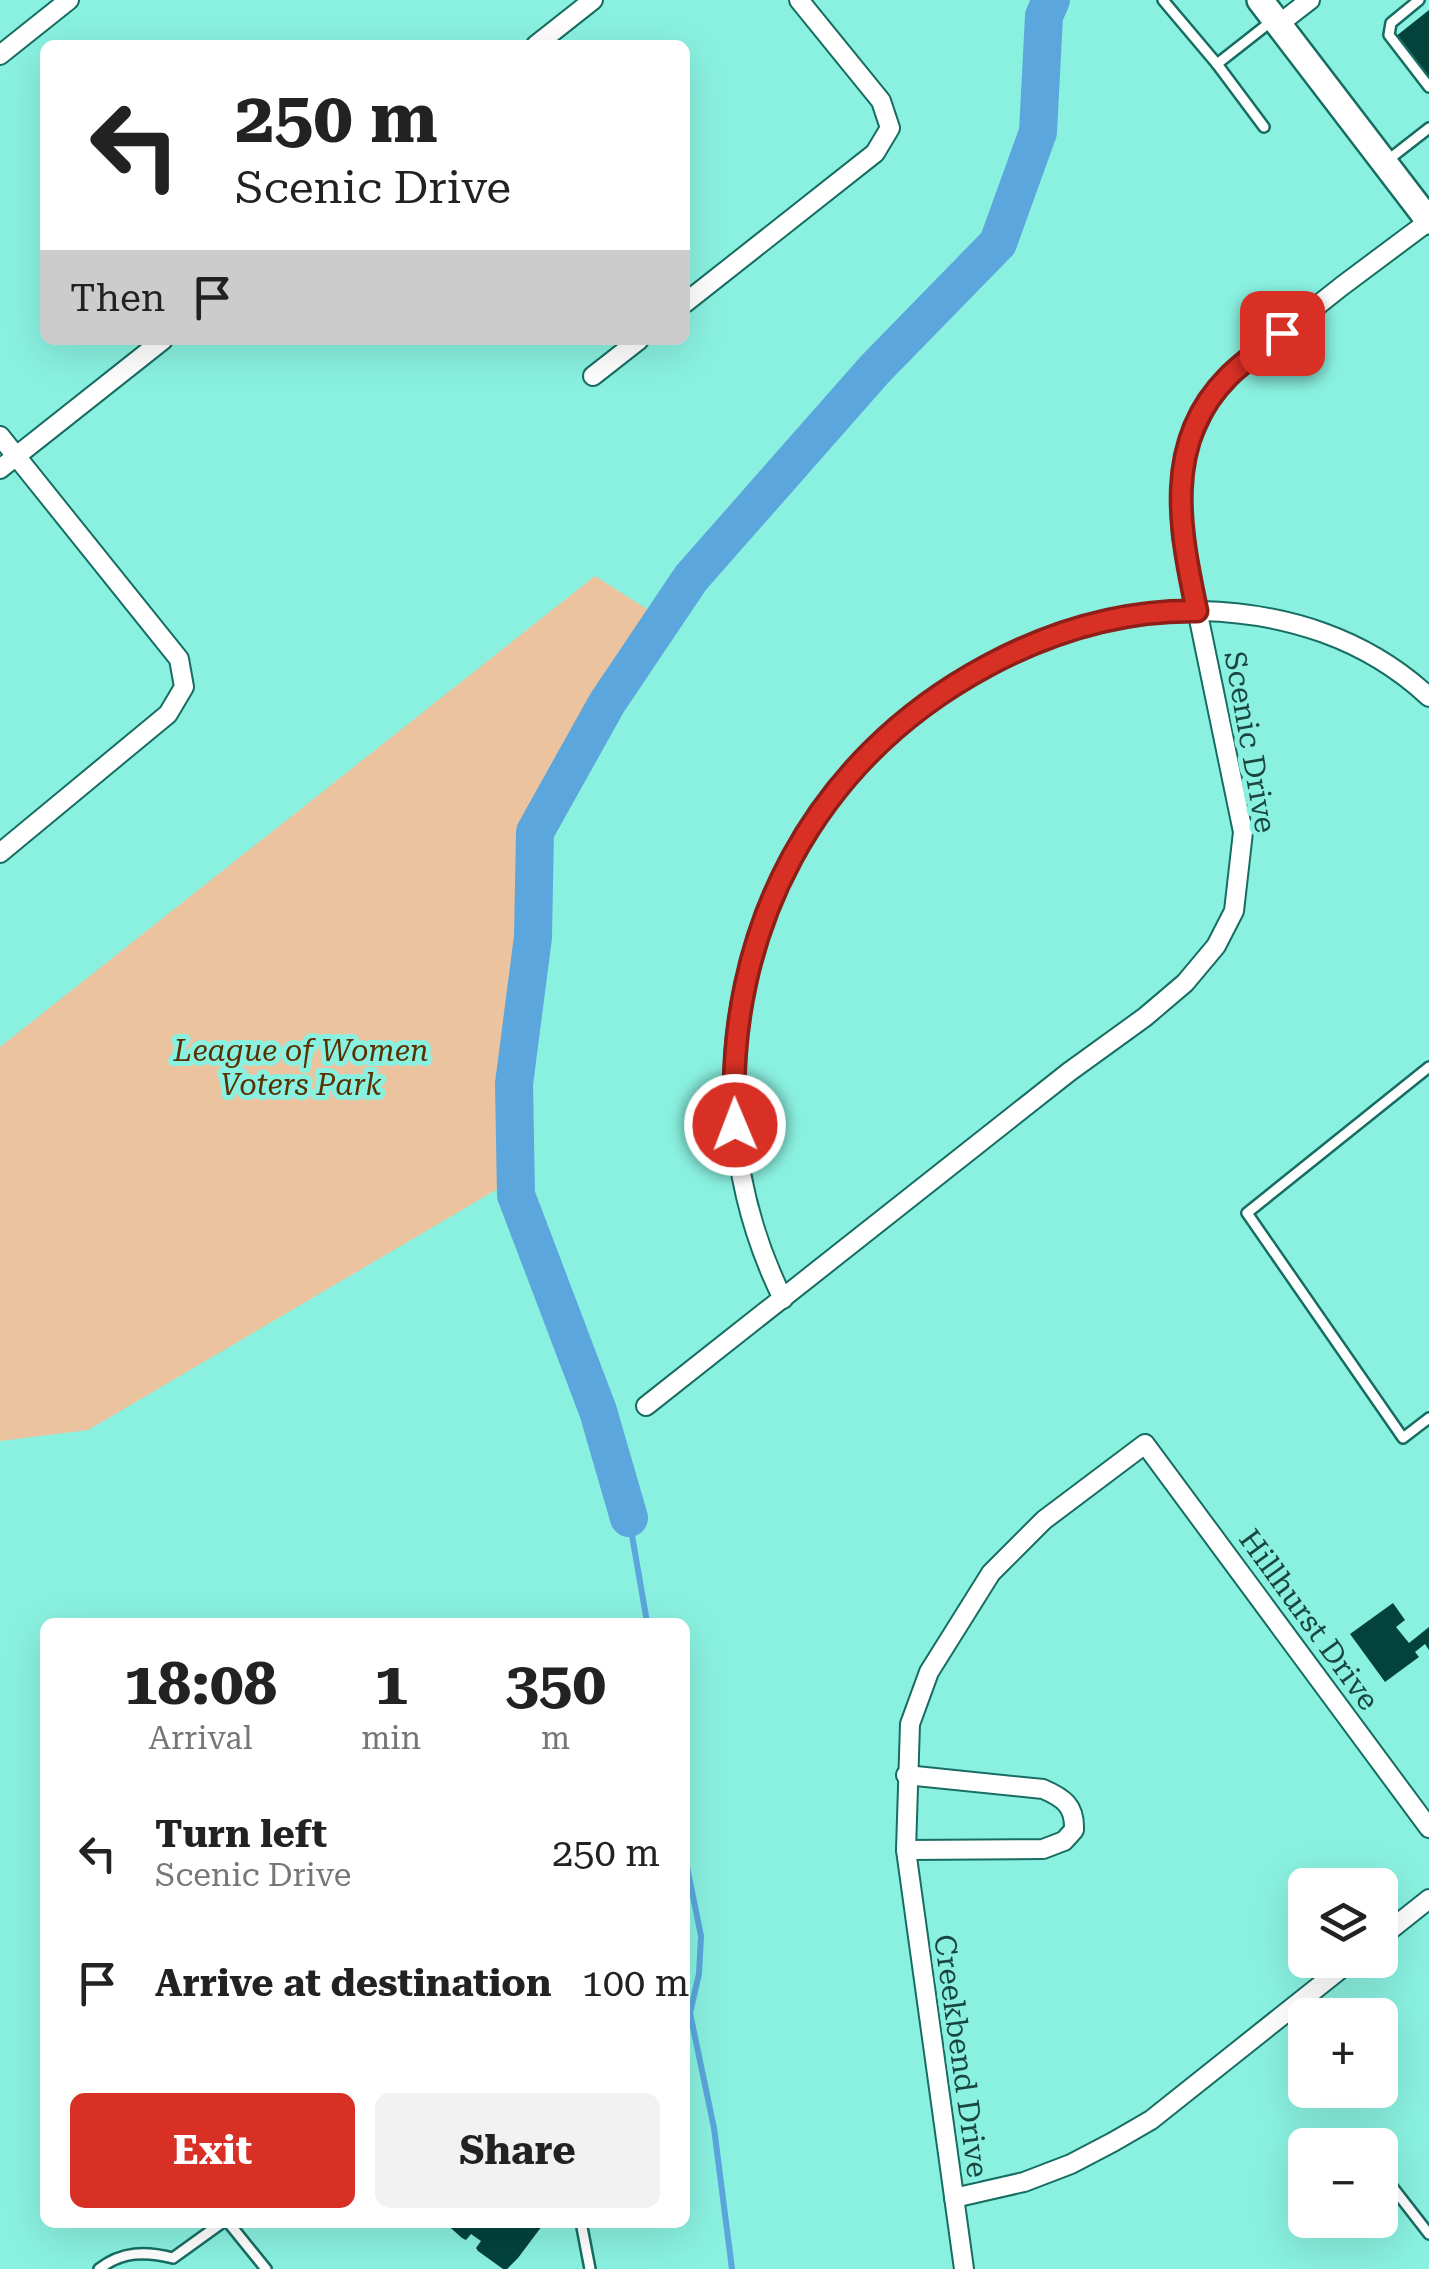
<!DOCTYPE html>
<meta charset="utf-8">
<style>
:root{--surface:#fff;--page:#f2f2f2;--text:#222;--muted:#767676;--accent:#d93025}
body{margin:0;font-family:"Roboto Serif",serif;background:var(--page);color:var(--text);height:100vh;display:flex;flex-direction:column;font-size:38px;white-space:nowrap}
*{box-sizing:border-box;margin:0}
p{font-size:32px;color:var(--muted)}
.icon{flex:none;width:55px;height:55px;fill:none;stroke:currentColor;stroke-width:2;stroke-linecap:round;stroke-linejoin:round}
.map{position:relative;flex:1;overflow:hidden}
.sheet{position:absolute;left:40px;top:1618px;width:650px;height:610px;display:flex;flex-direction:column;background:var(--surface);border-radius:15px;box-shadow:0 10px 40px #0002}
.sheet>*{flex:none}
.top-card{position:absolute;left:40px;top:40px;width:650px;height:305px;border-radius:15px;box-shadow:0 10px 40px #0002;background:#fff;color:var(--text);overflow:hidden}
.fabs{position:absolute;left:1288px;top:1868px;display:grid;gap:20px}
.fabs a{display:grid;place-items:center;width:110px;height:110px;border-radius:15px;background:var(--surface);box-shadow:0 10px 40px #0002;font-size:50px}
.pin{position:absolute;display:grid;place-items:center;width:85px;height:85px;color:#fff;margin:-42px;border-radius:20px;box-shadow:0 5px 15px #0006}
.me{position:absolute;width:110px;margin:-55px;rotate:359deg;stroke-linejoin:round;filter:drop-shadow(0 0 8px #0008)}
.turn{display:flex;align-items:center;gap:35px;height:210px;padding:0 30px;font-size:45px}
.turn .icon{width:130px;height:130px;stroke-width:2.5}
.turn b{display:block;font-size:70px;line-height:85px}
.then{display:flex;align-items:center;height:95px;padding:0 30px;background:#0003;gap:20px;font-size:38px}
.eta{display:flex;justify-content:space-evenly;align-items:center;height:170px;text-align:center}
.eta b{font-size:60px;font-weight:700;line-height:70px}
.primary-button{display:flex;gap:20px;margin-top:auto;padding:20px 30px}
.primary-button a{flex:1;height:115px;border-radius:15px;background:var(--accent);color:#fff;font-size:40px;font-weight:700;line-height:115px;text-align:center}
.primary-button a+a{background:var(--page);color:var(--text)}
ul{padding:0;list-style:none}
li{display:flex;align-items:center;gap:30px;height:130px;padding:0 30px}
li div{flex:1}
li b{display:block;font-size:38px}
li em{font-style:normal}
.map>svg:first-child{display:block}
</style>
<div class="map">
<svg width="1429" height="2269" viewBox="0 0 1429 2269">
<rect width="100%" height="100%" fill="#8af1e0"/>
<path fill="#ecc39f" d="M595,576L653,613L532,808L501,1187L88,1430L0,1441V1047Z"/>
<g fill="none" stroke-linecap="round" stroke-linejoin="round">
<g stroke="#5ba6dc" stroke-width="6">
<path d="M629,1518L647,1622"/>
<path d="M685,1857L701,1936L699,1974L690,2013L714,2128L732,2269"/>
</g>
<path stroke="#5ba6dc" stroke-width="38" d="M629,1518L598,1411L516,1195L514,1084L533,937L535,832L607,703L691,578L875,369L998,243L1038,132L1044,16L1051,0"/>
</g>
<g fill="#03433c">
<path d="M1429,10V79L1395,37Z"/>
<path d="M1393,1603L1405,1620L1396,1627L1409,1643L1429,1627V1650L1425,1644L1415,1652L1419,1657L1385,1682L1350,1634Z"/>
<path d="M444,2222H537L542,2226L518,2258L507,2269H503L478,2251L476,2248L481,2241L471,2234L466,2240L462,2238Z"/>
</g>
<g fill="none" stroke-linecap="round" stroke-linejoin="round">
<defs>
<g id="service">
<path d="M1163,0L1217,64L1273,20"/>
<path d="M1419,0L1391,23L1389,35L1429,87"/>
<path d="M1217,64L1264,127"/>
<path d="M1388,160L1429,128"/>
<path d="M1429,1067L1247,1213L1403,1438L1429,1418"/>
<path d="M1380,2171L1429,2234"/>
<path d="M228,2222L266,2269"/>
<path d="M581,2222L590,2269"/>
<path d="M99,2269C122,2251 146,2251 173,2258L223,2222"/>
</g>
<g id="minor">
<path d="M1279,24L1310,0"/>
<path d="M536,45L593,0"/>
<path d="M0,55L69,0"/>
<path d="M685,303L875,153L890,128L881,101L799,0"/>
<path d="M593,376L639,340"/>
<path d="M0,436L179,659L184,687L168,714L0,853"/>
<path d="M0,469L163,340"/>
<path d="M783,1299C669,1068 757,790 984,667C1052,631 1124,610 1201,611C1285,613 1366,638 1429,697"/>
<path d="M646,1406L1069,1072L1145,1017L1185,983L1216,946L1234,911L1243,832L1182,537L1180,506L1183,465L1191,438L1206,406L1226,378L1342,286L1429,221"/>
<path d="M906,1775L1043,1789C1064,1798 1075,1806 1074,1830L1064,1841L1043,1849L906,1850"/>
<path d="M1380,1938L1429,1899"/>
<path d="M954,2198L1024,2182L1071,2164L1113,2142L1151,2120L1352,1960"/>
<path d="M964,2269L906,1850L910,1724L929,1672L991,1573L1044,1520L1145,1444L1429,1828"/>
</g>
<path id="secondary" d="M1260,0L1429,221"/>
</defs>
<use href="#service" stroke="#176d62" stroke-width="14"/>
<use href="#minor" stroke="#176d62" stroke-width="22"/>
<use href="#secondary" stroke="#176d62" stroke-width="30"/>
<use href="#service" stroke="#fff" stroke-width="9"/>
<use href="#minor" stroke="#fff" stroke-width="18"/>
<use href="#secondary" stroke="#fff" stroke-width="25"/>
</g>
<g fill="none" stroke-linecap="round" stroke-linejoin="round">
<defs>
<path id="route" d="M735,1125C724,931 814,759 987,666C1052,631 1123,610 1197,611C1180,531 1162,443 1228,377C1244,361 1264,347 1282,333"/>
</defs>
<use href="#route" stroke="#8d1f18" stroke-width="25"/>
<use href="#route" stroke="#d93025" stroke-width="18"/>
</g>
<g text-anchor="middle" stroke-width="10" stroke-linejoin="round" paint-order="stroke">
<g font-size="30" fill="#19463f" stroke="#8af1e0">
<text transform="translate(1250 742) rotate(80)" y="10">Scenic Drive</text>
<text transform="translate(1309 1620) rotate(54)" y="10">Hillhurst Drive</text>
<text transform="translate(961 2056) rotate(82)" y="10">Creekbend Drive</text>
</g>
<g font-size="30" font-style="italic" fill="#5a3000" stroke="#8af1e0">
<text x="301" y="1061">League of Women<tspan x="301" dy="34">Voters Park</tspan></text>
</g>
</g>
</svg>
<div class="fabs">
<a><svg class="icon" aria-label="layers" viewBox="0 0 24 24"><path d="M12 4l9 5-9 5-9-5zM3 14l9 5 9-5"/></svg></a>
<a>+</a>
<a>−</a>
</div>
<div class="pin" style="left:1282px;top:333px;background:#d93025"><svg class="icon" aria-label="arrive" viewBox="0 0 24 24"><path d="M6 21V4h12l-3 4 3 4H6"/></svg></div>
<svg class="me" style="left:735px;top:1125px" viewBox="-20 -20 40 40"><circle r="17" fill="#d93025" stroke="#fff" stroke-width="3"/><path d="M0-11L8 9 0 5-8 9z" fill="#fff"/></svg>
<div class="top-card">
<div class="turn"><svg class="icon" aria-label="left" viewBox="0 0 24 24"><path d="M17 20v-9H6M10 6l-5 5 5 5"/></svg><div><b>250 m</b>Scenic Drive</div></div>
<div class="then">Then<svg class="icon" aria-label="arrive" viewBox="0 0 24 24"><path d="M6 21V4h12l-3 4 3 4H6"/></svg></div>
</div>
<section class="sheet">
<div class="eta">
<div><b>18:08</b><p>Arrival</p></div>
<div><b>1</b><p>min</p></div>
<div><b>350</b><p>m</p></div>
</div>
<ul>
<li><svg class="icon" aria-label="left" viewBox="0 0 24 24"><path d="M17 20v-9H6M10 6l-5 5 5 5"/></svg><div><b>Turn left</b><p>Scenic Drive</p></div><em>250 m</em></li>
<li><svg class="icon" aria-label="arrive" viewBox="0 0 24 24"><path d="M6 21V4h12l-3 4 3 4H6"/></svg><div><b>Arrive at destination</b></div><em>100 m</em></li>
</ul>
<div class="primary-button"><a>Exit</a><a>Share</a></div>
</section>
</div>
